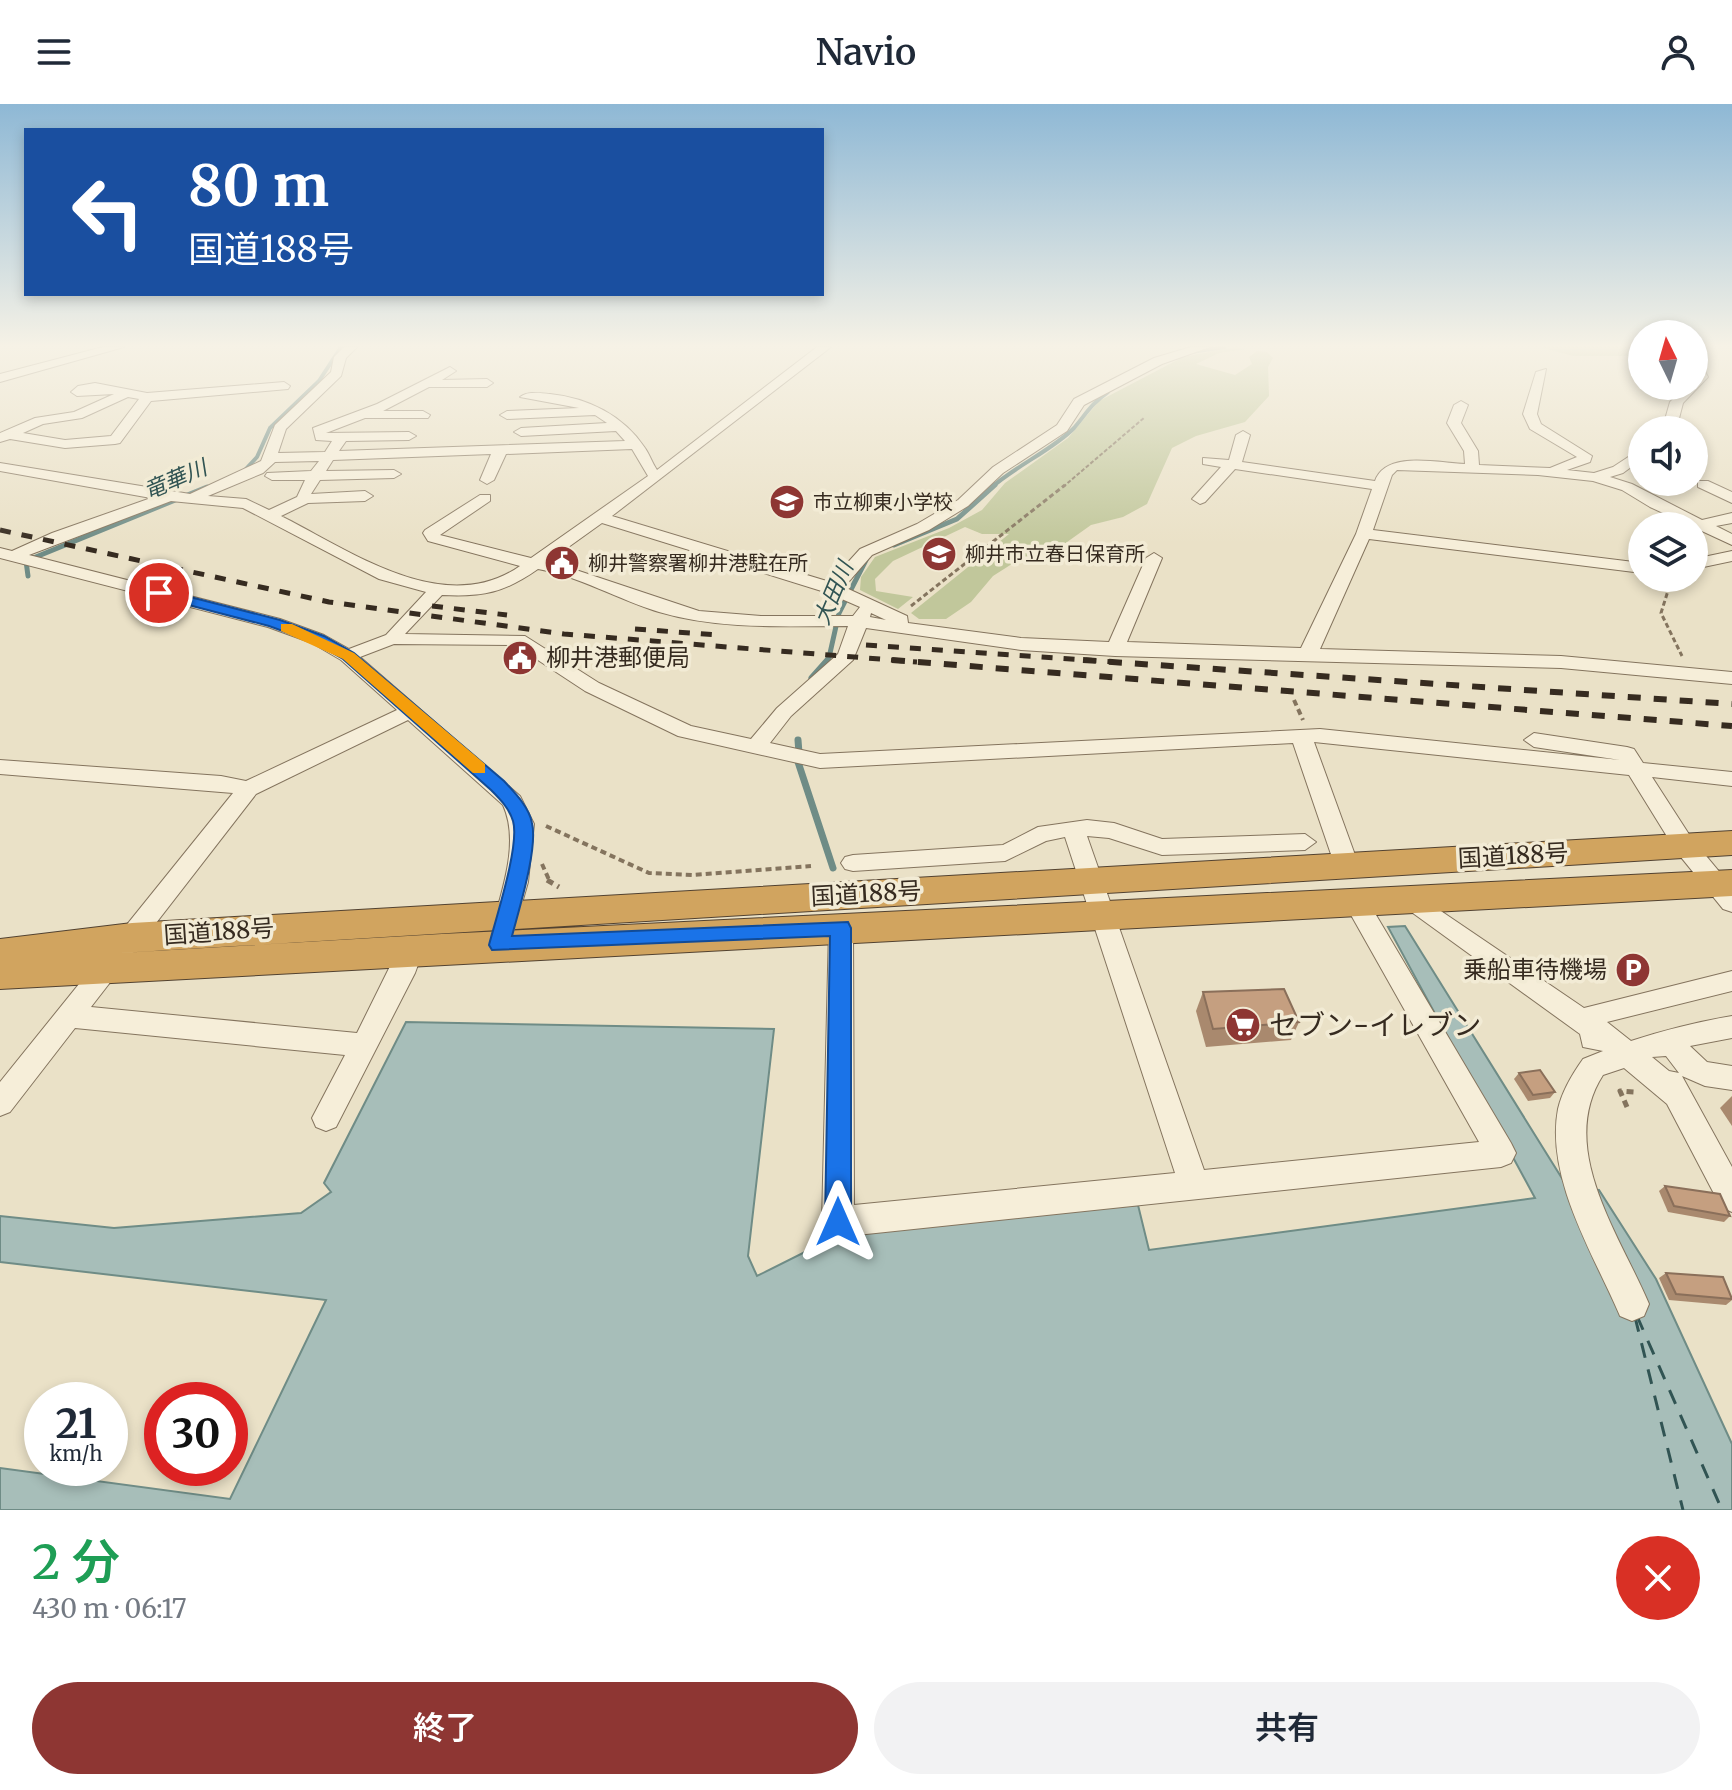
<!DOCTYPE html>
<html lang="ja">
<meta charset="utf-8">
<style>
:root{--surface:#fff;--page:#f2f2f3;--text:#1f2937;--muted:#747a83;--accent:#8e3633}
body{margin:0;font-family:Merriweather,"Noto Sans JP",serif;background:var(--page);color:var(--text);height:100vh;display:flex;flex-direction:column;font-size:30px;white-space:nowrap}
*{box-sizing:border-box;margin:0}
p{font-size:26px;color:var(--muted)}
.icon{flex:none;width:44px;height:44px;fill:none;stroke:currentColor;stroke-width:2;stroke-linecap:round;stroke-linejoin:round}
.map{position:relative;height:1406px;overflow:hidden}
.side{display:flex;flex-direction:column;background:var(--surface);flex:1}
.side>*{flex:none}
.guide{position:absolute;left:24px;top:24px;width:800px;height:168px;border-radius:0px;box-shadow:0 4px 12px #0003;background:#1a4fa0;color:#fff;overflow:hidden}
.needle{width:52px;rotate:355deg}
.buttons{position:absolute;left:1628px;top:216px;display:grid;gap:16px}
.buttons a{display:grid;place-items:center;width:80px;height:80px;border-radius:50%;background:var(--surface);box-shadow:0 4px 12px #0003;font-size:40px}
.speed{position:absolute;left:24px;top:1278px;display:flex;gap:16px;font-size:40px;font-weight:700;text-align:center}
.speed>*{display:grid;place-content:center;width:104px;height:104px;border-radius:50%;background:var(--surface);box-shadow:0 4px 12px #0003;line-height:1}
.speed small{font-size:20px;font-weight:400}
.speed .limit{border:12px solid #d22;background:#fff;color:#111}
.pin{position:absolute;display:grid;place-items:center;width:68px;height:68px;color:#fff;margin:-34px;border:4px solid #fff;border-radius:50%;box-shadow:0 2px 8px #0007}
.me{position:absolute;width:88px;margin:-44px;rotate:0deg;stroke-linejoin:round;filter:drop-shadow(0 0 6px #0008)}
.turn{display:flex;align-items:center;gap:28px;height:168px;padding:0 32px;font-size:36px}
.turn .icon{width:104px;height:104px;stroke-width:2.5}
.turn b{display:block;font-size:56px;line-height:68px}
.round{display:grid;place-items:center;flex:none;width:84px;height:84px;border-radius:42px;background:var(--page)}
.head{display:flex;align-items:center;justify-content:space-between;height:136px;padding:0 32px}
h1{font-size:48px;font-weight:600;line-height:60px;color:#1e9e55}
.cta{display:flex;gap:16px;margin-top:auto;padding:16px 32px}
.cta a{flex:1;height:92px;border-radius:48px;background:var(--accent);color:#fff;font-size:32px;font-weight:600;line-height:92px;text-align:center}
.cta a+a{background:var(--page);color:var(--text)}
header{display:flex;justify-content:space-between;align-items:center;height:104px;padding:0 32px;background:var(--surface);font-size:36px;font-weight:600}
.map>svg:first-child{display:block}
</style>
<header><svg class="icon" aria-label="menu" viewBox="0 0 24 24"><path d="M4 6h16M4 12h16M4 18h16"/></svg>Navio<svg class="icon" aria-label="person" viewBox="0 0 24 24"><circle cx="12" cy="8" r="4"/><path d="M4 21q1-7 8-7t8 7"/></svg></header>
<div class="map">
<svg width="1732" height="1406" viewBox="0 0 1732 1406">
<rect width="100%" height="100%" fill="#eae1c7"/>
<g fill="#c1c79b">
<path d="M1235,243L1245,245L1219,249L1196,260L1235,271L1252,260L1249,253L1257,247L1267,248L1273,254L1268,263L1269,292L1245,318L1196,332L1172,344L1147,400L1123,413L1091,421L1046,453L1015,458L993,472L971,498L946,515H919L911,509L1009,430H982L965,423L893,457L875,475L876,487L913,493L898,505L860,486L861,473L875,453L949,424L982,406L1005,379L1068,334L1099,297L1183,253Z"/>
<path d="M1540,243H1642V257L1630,252H1573Z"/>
</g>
<path fill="#a7beb9" stroke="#6f8c86" stroke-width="2" d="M1405,822L1568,1084L1599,1086L1656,1175L1732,1340V1406H0V1364L230,1395L326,1196L0,1158V1112L114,1124L301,1109L331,1088L324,1079L406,918L774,925L748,1152L757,1172L819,1141L822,1128L1138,1101L1149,1146L1535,1094L1388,823Z"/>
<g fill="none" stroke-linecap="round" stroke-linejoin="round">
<g stroke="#6f8c86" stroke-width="4">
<path d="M1191,248L1225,243"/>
<path d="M244,367L257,353L270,324L319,277L341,243"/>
<path d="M992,383C1016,362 1055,344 1074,324C1086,310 1092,299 1108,288"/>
</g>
<g stroke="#6f8c86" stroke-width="5">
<path d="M894,441L957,415L995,381"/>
<path d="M28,472L26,457L207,383"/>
<path d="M828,558L839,509L866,456"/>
</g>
<g stroke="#6f8c86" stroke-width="7">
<path d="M812,574L828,556"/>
<path d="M798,636L799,649"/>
<path d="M798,658L833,764"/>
</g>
<g stroke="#315453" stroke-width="3" stroke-dasharray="15 12" stroke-linecap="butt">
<path d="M1637,1212L1722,1406"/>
<path d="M1635,1213L1683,1406"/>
</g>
<defs>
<g id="minor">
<path d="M103,243H124L0,278V270Z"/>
<path d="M344,243H357L346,254L341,272L286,325L278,349L325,348L332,337L316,336L313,324L377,300L450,263L456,267L442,276L487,275L493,279L487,283H429L383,307H423L430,311L428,314H365L326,329L409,328L416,332L409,336L346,337L339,347L625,337L616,327L521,332L514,328L521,324L607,319L595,311L507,315L500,311L507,307L579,304L520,293C528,287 539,289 550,290C588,294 623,311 645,344C650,351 652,359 657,366L817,243H831L612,412L830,478L860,445L917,420L958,396L993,363L1057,321L1074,295L1154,254L1191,243H1210L1162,260L1084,301L1067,327L1003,369L968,402L929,426L872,451L844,483L907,512L908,519L1021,534L1109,538L1146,454L1154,449L1162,454L1127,538L1301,544L1356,430L1372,385L1235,365L1205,398L1200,400L1192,395L1221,363L1203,360V354L1229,356L1236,331L1243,327L1250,331L1242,358L1375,377C1386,346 1438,359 1465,360L1464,347L1447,319L1454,301L1461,297L1468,301L1461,319L1478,347L1479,361L1550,364L1577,353L1530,325L1523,310L1536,268L1546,265L1537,310L1541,320L1592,352L1590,358L1567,366L1594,369L1613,363L1642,344V355L1623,369L1610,373L1632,380L1702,416L1732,409V419L1716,422L1732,430V441L1650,403L1622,386L1593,377L1538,371L1397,366L1392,371L1373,426L1642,459V469L1369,435L1320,545L1561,552L1732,568V580L1561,564L1115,552L1021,546L866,524L853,556L791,612L770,639L820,650L1320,625L1620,656L1534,643L1524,636L1534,629L1627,643L1634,645L1643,659L1732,668V682L1652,673L1692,735L1732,783V808L1723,805L1676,747L1629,671L1314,638L1359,762L1355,768H1339L1335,762L1293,639L820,664L678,632L585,587L515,541L394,540L360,553L520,692L534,720L528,778L513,831L504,833L495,831L492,824C502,786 520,738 503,701L408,616L256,690L91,903L357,929L401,840L410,837L419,840L423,847L415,869L336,1023L326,1027L316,1023L312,1014L345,951L75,924L10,1008L0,1012V978L233,689L0,670V656L221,672L246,677L397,606L341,556L312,539L268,523L0,454V444L12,447L52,429L151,394L0,367V359L190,390L261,357L275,321L331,268L334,253ZM632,345L648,372L531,454L440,431L490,397V391H480L425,426L423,429L428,437L520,462C444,515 351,447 281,412L308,399L365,397L373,392L365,387L311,390L320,376L394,374L401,370L394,366L326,367L333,356L491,350L480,376L487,380L494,376L506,350ZM319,357L311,367L267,369L265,372L272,376H305L297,393L269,406L246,395L208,392L263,369L275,358ZM171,397L243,404L379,475L426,488L386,531L349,545L324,531L280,515L29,451ZM602,419L828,489L860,503L853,512H761L699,507L549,457ZM538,465C579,472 619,496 659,508C720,526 786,522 848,522L838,550L777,604L751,635L691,622L599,579L525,532L405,530L442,491C483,493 504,489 538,465ZM871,509L886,516L870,513Z"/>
<path d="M1694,254L1698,255L1708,273L1683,299L1676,326H1662L1670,298L1686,282H1694Z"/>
<path d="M284,278L290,282L288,285L151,297L120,339L115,340L65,344L10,335L0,338V329L35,314L74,308L114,290L77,292L71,288L78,282L95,279L147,289ZM128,293L139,295L111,332L65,336L23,329L43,320L82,314Z"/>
<path d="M1698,377H1708L1732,388V399L1698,383Z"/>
<path d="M1732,447V457L1694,465V455Z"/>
<path d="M1087,716L1114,719L1162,735L1305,730L1316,738L1305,746L1162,751L1109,734L1087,732L1204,1066L1479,1038L1342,795L1345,789H1363L1511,1039L1516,1049L1511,1059L1501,1063L838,1133L827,1129L822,1118L829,824L832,817L841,815L850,817L853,824L854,1101L1175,1069L1065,733L1046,737L1005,757L853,767L845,765L841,759L845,753L853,751L1003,741L1038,723Z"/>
<path d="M1407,784L1584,904L1732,867V887L1607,918L1631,937C1665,926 1696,918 1732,912V934L1690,942L1707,958L1732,962V986L1705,982L1682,972L1732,1063V1108L1721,1103L1667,1000L1624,964L1603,971C1556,1044 1620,1131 1649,1200L1644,1212L1632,1217L1620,1212C1594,1151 1545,1074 1558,1005C1562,987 1573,969 1583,955L1603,947L1583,943L1580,930L1399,799L1395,793L1399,787ZM1666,952L1679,969L1669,967L1652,953Z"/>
</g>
<path id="highway" d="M1732,727V751L104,850L442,830L1732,766V792L0,885V835L132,819Z"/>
</defs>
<use href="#minor" stroke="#84745e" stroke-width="2"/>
<use href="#highway" stroke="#524231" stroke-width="2"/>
<path stroke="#84745e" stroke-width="2" stroke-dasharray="4 2" stroke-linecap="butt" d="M1063,383L1145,313"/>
<g stroke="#84745e" stroke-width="3" stroke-dasharray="5 3" stroke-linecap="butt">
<path d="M1672,474L1661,509L1682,552"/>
<path d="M911,502L1065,381"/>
</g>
<g stroke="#84745e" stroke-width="4" stroke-dasharray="6 4" stroke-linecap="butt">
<path d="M1294,596L1303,616"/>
<path d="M546,722L649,769L693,771L811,762"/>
<path d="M542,760L550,778"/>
</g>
<g stroke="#84745e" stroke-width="5" stroke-dasharray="7 5" stroke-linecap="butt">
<path d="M547,776L559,783"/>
<path d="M1627,1003L1620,987L1634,988"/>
</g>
<use href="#minor" fill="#f6eed9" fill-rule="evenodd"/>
<use href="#highway" fill="#d1a45f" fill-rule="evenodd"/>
<g stroke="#362b20" stroke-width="5" stroke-dasharray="11 11" stroke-linecap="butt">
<path d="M0,426L329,498L564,530L917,558"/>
<path d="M432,502L507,511"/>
<path d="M635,525L718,531"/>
<path d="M866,541L1113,558"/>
</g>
<g stroke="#362b20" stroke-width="6" stroke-dasharray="13 13" stroke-linecap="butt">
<path d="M892,556L1732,622"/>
<path d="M1083,556L1732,600"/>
</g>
</g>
<g fill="#a9896e">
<path d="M1203,888L1299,918L1291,936L1206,943L1196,907Z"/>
<path d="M1519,969L1555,988L1550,994L1528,997L1514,975Z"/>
<path d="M1732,992V1022L1720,1004Z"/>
<path d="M1665,1082L1730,1112L1724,1118L1668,1108L1659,1087Z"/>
<path d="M1666,1169L1732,1194V1196L1726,1201L1669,1196L1659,1174Z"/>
</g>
<g fill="#c59f80" stroke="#8a6f5a" stroke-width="2">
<path d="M1284,885L1299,918L1213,925L1203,888Z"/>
<path d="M1540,966L1555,988L1533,991L1519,969Z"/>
<path d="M1665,1082L1720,1090L1730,1112L1674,1102Z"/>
<path d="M1666,1169L1723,1173L1732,1195L1676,1190Z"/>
</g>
<linearGradient id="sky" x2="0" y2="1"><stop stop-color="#8eb8d5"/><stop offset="0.55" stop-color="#f6f2e6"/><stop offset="1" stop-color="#f6f2e6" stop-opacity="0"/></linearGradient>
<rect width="1732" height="440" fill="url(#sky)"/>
<path fill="#1a73e8" stroke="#114b97" stroke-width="2" d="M159,485L280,516L324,532L354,549L504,677C515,689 529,703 532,719C538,745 519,805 512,832L848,818L851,824V1118L847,1126L838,1130L829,1126L825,1118L830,832L492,846L489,841C496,814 520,741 513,717C509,704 500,695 491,686L343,555L313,538L269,522L154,492V486Z"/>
<path fill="#f59e0b" d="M281,520H292L354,549L485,660V669H473L343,555L281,527Z"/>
<defs>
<symbol id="school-disc" viewBox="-11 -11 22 22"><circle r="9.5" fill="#8e3633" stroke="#f2ebd5"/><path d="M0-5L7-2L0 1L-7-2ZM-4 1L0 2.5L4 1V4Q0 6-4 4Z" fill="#fff"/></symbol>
<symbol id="civic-disc" viewBox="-11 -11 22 22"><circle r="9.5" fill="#8e3633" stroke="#f2ebd5"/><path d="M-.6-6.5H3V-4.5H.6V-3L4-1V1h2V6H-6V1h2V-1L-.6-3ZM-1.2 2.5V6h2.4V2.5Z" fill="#fff"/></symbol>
<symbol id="parking-disc" viewBox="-11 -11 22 22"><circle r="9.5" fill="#8e3633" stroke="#f2ebd5"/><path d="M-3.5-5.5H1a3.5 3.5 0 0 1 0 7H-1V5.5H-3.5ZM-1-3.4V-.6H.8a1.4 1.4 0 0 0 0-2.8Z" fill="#fff"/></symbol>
<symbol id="supermarket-disc" viewBox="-11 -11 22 22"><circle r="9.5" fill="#8e3633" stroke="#f2ebd5"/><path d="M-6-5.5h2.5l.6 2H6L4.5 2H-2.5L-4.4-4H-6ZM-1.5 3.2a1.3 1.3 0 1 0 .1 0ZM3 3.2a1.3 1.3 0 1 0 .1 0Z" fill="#fff"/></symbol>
</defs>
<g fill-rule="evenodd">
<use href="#school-disc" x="767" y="378" width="40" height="40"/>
<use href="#school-disc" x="919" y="430" width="40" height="40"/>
<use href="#civic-disc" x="542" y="439" width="40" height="40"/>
<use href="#civic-disc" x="500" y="534" width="40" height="40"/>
<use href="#parking-disc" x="1613" y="846" width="40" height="40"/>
<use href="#supermarket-disc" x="1223" y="901" width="40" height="40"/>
</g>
<g text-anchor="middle" stroke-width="7" stroke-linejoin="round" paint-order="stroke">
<g font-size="20" fill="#362b20" stroke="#f2ebd5" text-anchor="start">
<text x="813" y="405">市立柳東小学校</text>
<text x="965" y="457">柳井市立春日保育所</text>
<text x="588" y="466">柳井警察署柳井港駐在所</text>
</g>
<g font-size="22" font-style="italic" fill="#315453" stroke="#f2ebd5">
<text transform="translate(175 375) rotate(-23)" y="8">竜華川</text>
<text transform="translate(833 489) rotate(-67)" y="8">大田川</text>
</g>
<g font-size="24" fill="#362b20" stroke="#f2ebd5" text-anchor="start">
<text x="546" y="562">柳井港郵便局</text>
<text x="1607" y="874" text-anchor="end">乗船車待機場</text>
</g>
<g font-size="24" fill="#362b20" stroke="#f2ebd5">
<text transform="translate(1513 752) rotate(-3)" y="8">国道188号</text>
<text transform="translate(866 790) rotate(-3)" y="8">国道188号</text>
<text transform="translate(219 828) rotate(-4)" y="8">国道188号</text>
</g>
<g font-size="28" fill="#362b20" stroke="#f2ebd5" text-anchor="start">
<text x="1269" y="931">セブン-イレブン</text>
</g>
</g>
</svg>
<div class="buttons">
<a><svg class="needle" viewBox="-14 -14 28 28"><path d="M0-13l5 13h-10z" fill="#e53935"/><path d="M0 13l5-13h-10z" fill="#747a83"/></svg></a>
<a><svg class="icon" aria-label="sound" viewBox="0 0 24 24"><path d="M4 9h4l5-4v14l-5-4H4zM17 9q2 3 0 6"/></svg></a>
<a><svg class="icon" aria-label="layers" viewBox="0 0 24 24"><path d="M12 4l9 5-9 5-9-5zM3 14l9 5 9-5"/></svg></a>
</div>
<div class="speed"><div>21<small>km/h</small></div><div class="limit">30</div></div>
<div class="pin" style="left:159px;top:489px;background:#d93025"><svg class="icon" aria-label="arrive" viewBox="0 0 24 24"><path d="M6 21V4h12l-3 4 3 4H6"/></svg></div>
<svg class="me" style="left:838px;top:1118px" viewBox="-20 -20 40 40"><path d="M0-17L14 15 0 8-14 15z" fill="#1a73e8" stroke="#fff" stroke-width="4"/></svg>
<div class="guide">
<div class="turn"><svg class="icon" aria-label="left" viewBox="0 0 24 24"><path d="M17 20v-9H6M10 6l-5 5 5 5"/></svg><div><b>80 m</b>国道188号</div></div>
</div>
</div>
<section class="side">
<div class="head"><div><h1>2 分</h1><p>430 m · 06:17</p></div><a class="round" style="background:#d93025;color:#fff"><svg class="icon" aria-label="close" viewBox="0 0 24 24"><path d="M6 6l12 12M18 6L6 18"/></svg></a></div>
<div class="cta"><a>終了</a><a>共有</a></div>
</section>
